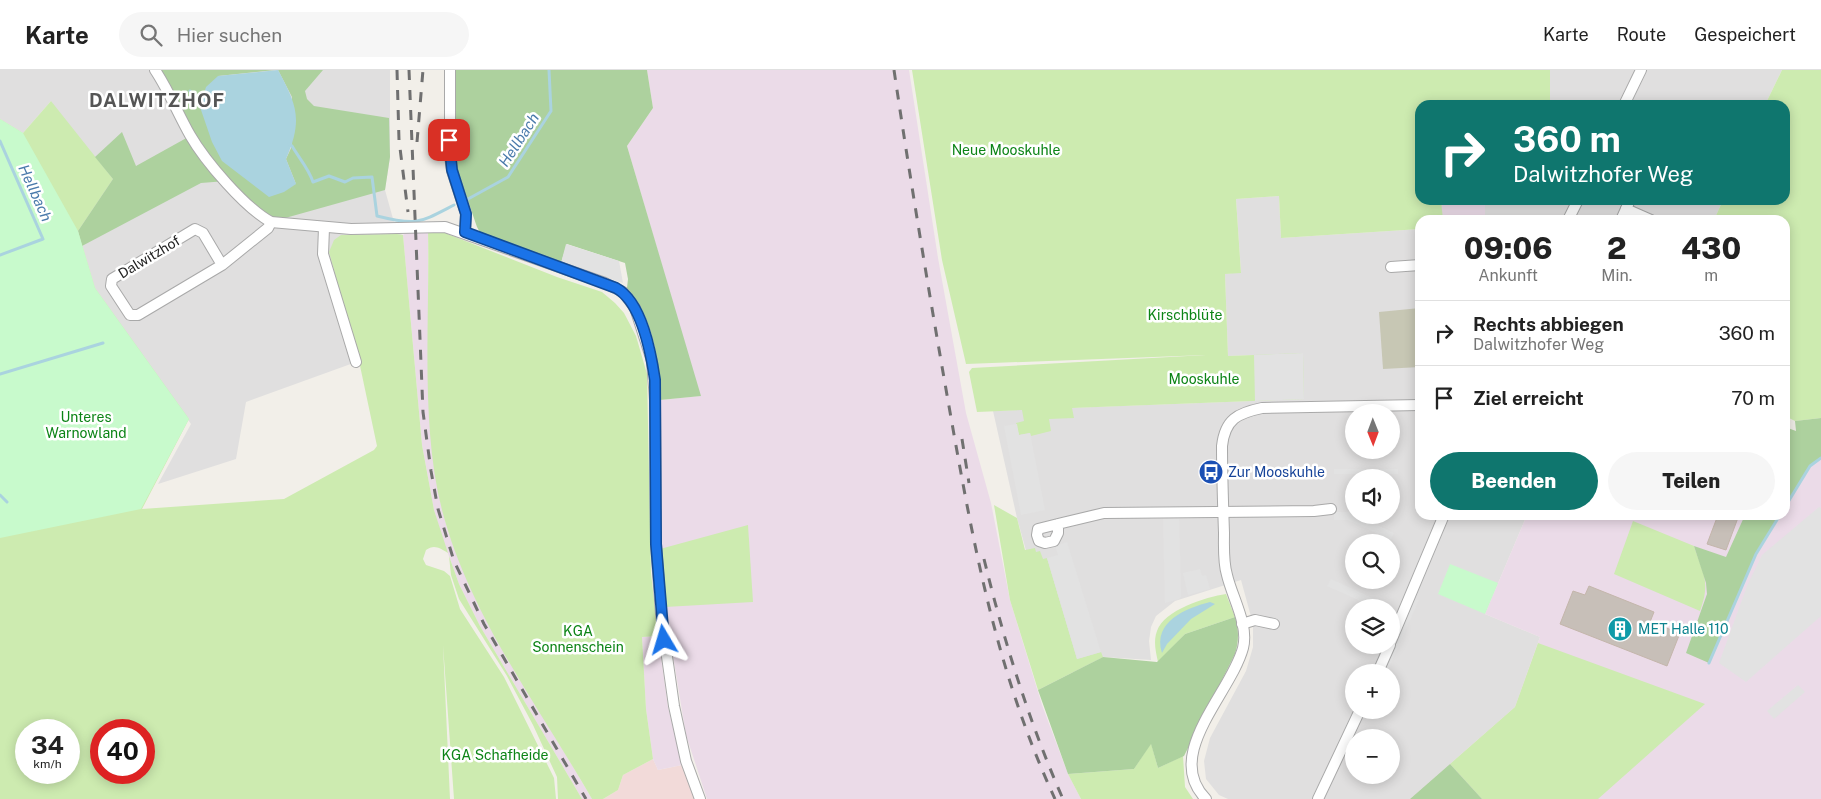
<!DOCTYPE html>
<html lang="de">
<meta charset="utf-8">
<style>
:root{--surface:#fff;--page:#f6f6f6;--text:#222;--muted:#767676;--line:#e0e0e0;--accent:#0f766e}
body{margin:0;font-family:"Public Sans",sans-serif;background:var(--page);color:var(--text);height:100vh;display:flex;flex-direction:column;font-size:19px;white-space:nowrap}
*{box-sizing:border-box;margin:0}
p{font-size:16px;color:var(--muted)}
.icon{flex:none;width:28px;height:28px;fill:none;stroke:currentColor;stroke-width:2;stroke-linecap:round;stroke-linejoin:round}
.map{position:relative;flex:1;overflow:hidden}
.drawer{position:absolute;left:1415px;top:145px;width:375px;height:305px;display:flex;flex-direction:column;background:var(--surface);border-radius:15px;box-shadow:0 2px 12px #0003}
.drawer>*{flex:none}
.banner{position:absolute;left:1415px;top:30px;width:375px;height:105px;border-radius:15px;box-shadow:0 2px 12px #0003;background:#0f766e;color:#fff;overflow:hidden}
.needle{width:32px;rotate:179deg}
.fabs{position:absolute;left:1345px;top:334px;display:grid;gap:10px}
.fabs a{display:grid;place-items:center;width:55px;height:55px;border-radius:50%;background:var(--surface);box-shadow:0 2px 12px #0003;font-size:25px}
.speed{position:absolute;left:15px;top:649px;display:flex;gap:10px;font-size:25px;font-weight:700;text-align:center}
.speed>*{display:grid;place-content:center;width:65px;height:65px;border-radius:50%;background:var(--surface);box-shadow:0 2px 12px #0003;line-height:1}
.speed small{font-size:12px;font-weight:400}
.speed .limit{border:8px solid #d22;background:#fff;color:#111}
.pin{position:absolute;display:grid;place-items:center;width:42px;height:42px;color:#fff;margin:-21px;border-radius:10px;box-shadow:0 2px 8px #0006}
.me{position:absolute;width:55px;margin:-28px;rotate:353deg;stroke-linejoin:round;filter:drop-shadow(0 0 4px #0008)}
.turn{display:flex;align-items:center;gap:18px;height:105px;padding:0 15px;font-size:22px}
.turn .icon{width:65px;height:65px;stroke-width:2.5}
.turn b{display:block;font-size:35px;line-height:42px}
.eta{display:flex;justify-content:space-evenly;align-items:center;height:85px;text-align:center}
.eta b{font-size:30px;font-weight:800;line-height:35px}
.primary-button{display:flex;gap:10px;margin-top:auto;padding:10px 15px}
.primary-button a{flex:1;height:58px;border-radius:30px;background:var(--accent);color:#fff;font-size:20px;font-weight:800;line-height:58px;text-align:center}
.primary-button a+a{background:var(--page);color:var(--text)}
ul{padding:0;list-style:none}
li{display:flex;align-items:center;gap:15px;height:65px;padding:0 15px;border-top:1px solid var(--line)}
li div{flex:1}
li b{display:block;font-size:19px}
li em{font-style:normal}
header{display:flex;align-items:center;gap:30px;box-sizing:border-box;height:70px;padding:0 25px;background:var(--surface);border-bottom:1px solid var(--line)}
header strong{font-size:24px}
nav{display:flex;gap:28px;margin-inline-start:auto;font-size:18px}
.search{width:350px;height:45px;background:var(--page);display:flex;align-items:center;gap:12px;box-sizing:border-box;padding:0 18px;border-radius:28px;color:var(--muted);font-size:19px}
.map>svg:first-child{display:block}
</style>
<header>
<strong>Karte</strong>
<div class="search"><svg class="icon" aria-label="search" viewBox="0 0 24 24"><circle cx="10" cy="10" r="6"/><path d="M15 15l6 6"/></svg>Hier suchen</div>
<nav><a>Karte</a><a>Route</a><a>Gespeichert</a></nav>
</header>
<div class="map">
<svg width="1821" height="729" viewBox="0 0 1821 729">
<rect width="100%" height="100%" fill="#f2efe9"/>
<g fill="#e0dfdf" fill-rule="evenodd">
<path d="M0,0H390V87L385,120L397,163L403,165L359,291L246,332L236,389L158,414L191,354L95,218L78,161L51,31L23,63L0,49Z"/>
<path d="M1550,0H1782L1765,35H1550Z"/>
<path d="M1279,126L1281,168L1420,159V445H1527L1485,544L1540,567L1515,637L1410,729H1228L1219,725L1206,709L1204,691L1210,668L1246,601L1253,577V554L1241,510L1175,531L1156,546L1151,557L1149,571L1151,590L1103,587L1073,603L1046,553L1017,448L993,341L1304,329L1254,285L1228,286L1225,204L1241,202L1236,129ZM1354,342H1391V380H1354ZM1354,408H1391V445H1354ZM1354,472H1391V510H1354ZM1354,538H1391V575H1354ZM1354,602H1391V640H1354ZM1354,668H1391V705H1354Z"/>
<path d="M1441,130H1723L1714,150H1443Z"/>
</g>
<path fill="#f2dad9" d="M653,689L658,700L682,695L695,729H603L618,720L623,705Z"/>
<g fill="#ebdbe8">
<path d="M647,0H909L938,188L966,343L991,433L1010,530L1042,635L1068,704L1081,729H707L686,665L665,537L660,473V330L700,326L627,76L653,38Z"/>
<path d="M1441,130H1485V150H1443Z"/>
<path d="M428,160V320L432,373L442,438L448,462L487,551L592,729H582L480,556L459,514L441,464L434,440L422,375L403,165L407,162Z"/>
<path d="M1785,357L1797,362L1821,357V729H1410L1515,637L1540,567L1485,544L1527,445H1785Z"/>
<path d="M658,566L668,637L682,695L658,700L653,689L646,639L642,567Z"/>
</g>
<path fill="#c7c7b4" d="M1420,238V297L1383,299L1379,242Z"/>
<g fill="#cdebb0" fill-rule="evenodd">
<path d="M912,0H1550V35H1420V130H1441L1443,150H1420V159L1281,168L1279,126L1236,129L1241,203L1225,204L1228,286L1303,283L1304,329L1072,338L1074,348L1049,349L1051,361L1031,366L1030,363L1019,365L1016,353L1024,351L1022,340L977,342L969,302L972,298L1206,285L966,294L942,190Z"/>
<path d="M1782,0H1821V348L1795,351L1785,346V150H1714L1723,130H1785V35H1765Z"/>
<path d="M51,31L113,109L78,161L95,218L189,349L142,439L284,429L374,380L377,376L359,291L329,182L334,170L341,165L397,164L403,165L422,375L434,440L448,483C440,478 434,474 426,480L423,489L426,495L444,501L450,506L460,539L504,607L554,708L556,729H454L443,575L450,729H0V49L23,63ZM26,660H69V702H26ZM101,660H144V702H101Z"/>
<path d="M428,160L440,161L557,207L602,222L615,233L624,243L636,266L647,304L651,503L658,566L642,567L646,639L653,689L623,705L618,720L603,729H592C539,637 469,544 442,440C420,354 430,249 428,160Z"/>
<path d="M994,435L1017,448L1025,480L1035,478L1036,482L1040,481L1043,489L1047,488L1077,589L1101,582L1103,587L1038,620L1010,530Z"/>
<path d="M1633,451L1694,476C1703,504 1711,512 1700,541L1614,504Z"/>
<path d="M748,455L753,532L665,537L660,479Z"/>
<path d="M449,486L459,514L480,556L582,729H558L557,707L533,655L507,606L459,529L451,505Z"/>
<path d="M1226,524L1235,547L1185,564L1158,592C1156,583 1153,571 1157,561C1164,540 1206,527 1226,524Z"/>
<path d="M1538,573L1705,634L1598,729H1482L1450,694L1515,637Z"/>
<path d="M1151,673L1158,698L1183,686L1185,717L1193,729H1081L1068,704L1134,699Z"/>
</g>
<g fill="#add19e">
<path d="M155,0H275L218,6L296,114L286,89L292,76V27L278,0H323L305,21L307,29L314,36L389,48L390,87L385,120L271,152L226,111L201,113L82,176L78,161L113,109L95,87L122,62L136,96L190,66Z"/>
<path d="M454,0H647L653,38L627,76L701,326L660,330C660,293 653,246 627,218L628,209L625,193L567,174L561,193L482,166L477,157L459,105L452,79Z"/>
<path d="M1821,348V388L1810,396L1785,437V357L1796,361L1795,351Z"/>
<path d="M1745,445H1780L1756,484L1709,593L1686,583L1707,524L1706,513L1694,476L1726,487Z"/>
<path d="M1235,547C1239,560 1239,571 1235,584L1184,686L1158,698L1151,674L1134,699L1068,704L1038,620L1103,587L1157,592L1185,564Z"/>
<path d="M1450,694L1482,729H1410Z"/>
</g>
<g fill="#c8facc">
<path d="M0,49L23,63L78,161L95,218L189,349L141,439L0,468Z"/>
<path d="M1450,494L1498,513L1485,544L1438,524Z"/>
</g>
<g fill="#e2e2e2">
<path d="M566,174L619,191L623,213L561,193Z"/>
<path d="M1303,283L1304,329L1255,331L1254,285Z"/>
<path d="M1017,354L1019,365L1030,363L1045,440L1021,445L1004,356Z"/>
<rect x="1334" y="399" width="64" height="5"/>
<path d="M1819,437L1821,438V546L1746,612L1719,593L1747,516L1762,485Z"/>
<path d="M1334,442H1349L1394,463L1391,470L1348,450H1334Z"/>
<path d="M1163,449H1179L1181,519V527L1179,529L1165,533Z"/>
<path d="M1067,472L1101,582L1077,589L1047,488L1058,485L1055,476Z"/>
<path d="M1200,499L1202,506L1206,505L1210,519L1188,525L1183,503Z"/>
<path d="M1331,509L1394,538L1391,544V538L1374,537L1327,516Z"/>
<path d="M1413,530H1419L1387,602H1382Z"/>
<path d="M1798,615L1805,622L1774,649L1767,641Z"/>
</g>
<g fill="#aad3df">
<path d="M278,0C297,35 303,50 286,89L296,114L284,122L269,127L222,91L212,72L200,37L206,17L218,6Z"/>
<path d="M1210,532L1215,534L1191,549L1167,574L1162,583C1152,551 1187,538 1210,532Z"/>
</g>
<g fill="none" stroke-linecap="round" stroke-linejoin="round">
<g stroke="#aad3df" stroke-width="3">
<path d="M190,21L202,38"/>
<path d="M0,71L43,169L0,185"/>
<path d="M289,74L292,76C299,88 309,99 313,112L329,106L345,112L353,108L372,107L377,146C417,156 419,153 454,135"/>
<path d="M468,129L508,107L551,41L549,0"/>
<path d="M0,304L103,273"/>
<path d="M0,425L7,432"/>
<path d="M1785,437L1810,396L1821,388"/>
<path d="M1709,593L1756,484L1780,445"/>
</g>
</g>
<g fill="#c7bfb8" stroke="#c4b6ab">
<path d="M1718,445H1739L1726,480L1707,474Z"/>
<path d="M1589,516L1654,542L1650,552L1680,563L1667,596L1560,554L1573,521L1585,525Z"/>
</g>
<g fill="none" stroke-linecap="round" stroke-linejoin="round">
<defs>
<g id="minor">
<path d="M155,0C169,21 178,44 190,65C205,91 245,138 271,152L351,159L445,157L605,213L623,222L635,238L652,291L655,330L656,474L661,544L674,636L686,691L700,729"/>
<path d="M450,0V86L452,101L466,144L465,163"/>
<path d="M1624,35L1641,0"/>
<path d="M1626,139L1651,150"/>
<path d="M1568,150L1578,130"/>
<path d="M1621,150L1630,130"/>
<path d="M324,158L323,184L356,292"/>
<path d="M222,195L203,163L195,159L112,209L111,216L130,245H138L222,195L268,158L271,152"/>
<path d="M1391,197L1420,195"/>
<path d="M1058,454V463L1054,471L1045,473L1039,471L1037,465L1038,459L1062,453L1104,443L1314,441L1331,439"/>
<path d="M1242,554L1255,550L1274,554"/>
<path d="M1391,571L1444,445"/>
<path d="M1378,602L1390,575"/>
<path d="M1206,729C1162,685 1231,623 1243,578C1249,555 1232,527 1227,505C1223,492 1224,477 1224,463C1223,434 1222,405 1222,376C1225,349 1238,343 1262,338L1420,335"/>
<path d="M1318,729L1360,640"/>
</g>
</defs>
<use href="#minor" stroke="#a9a9a9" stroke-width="12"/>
<use href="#minor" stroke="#fff" stroke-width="10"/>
<g stroke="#707070" stroke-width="3" stroke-dasharray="10 10" stroke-linecap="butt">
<path d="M397,0L399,70L408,142"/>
<path d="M409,0L423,342L431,401L438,439L454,491L484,554L586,729"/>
<path d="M894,0C910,108 928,217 947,325C972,466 994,597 1055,729"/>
<path d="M417,72L423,0"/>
<path d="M962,369L969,413"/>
<path d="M984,489C1004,571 1029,652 1063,729"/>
</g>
</g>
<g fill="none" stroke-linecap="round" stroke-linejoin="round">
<defs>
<path id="route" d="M449,70L452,100L466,144L465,162L616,218C642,232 651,283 655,310L656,474L664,570"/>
</defs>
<use href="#route" stroke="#114b97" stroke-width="12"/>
<use href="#route" stroke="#1a73e8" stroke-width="9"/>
</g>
<defs>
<symbol id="bus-disc" viewBox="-11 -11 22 22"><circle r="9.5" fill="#1a4fb4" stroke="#fff"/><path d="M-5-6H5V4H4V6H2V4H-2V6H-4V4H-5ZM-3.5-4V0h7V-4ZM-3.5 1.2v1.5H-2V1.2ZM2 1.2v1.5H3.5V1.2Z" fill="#fff"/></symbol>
<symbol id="building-disc" viewBox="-11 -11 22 22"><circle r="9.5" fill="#0f9aa8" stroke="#fff"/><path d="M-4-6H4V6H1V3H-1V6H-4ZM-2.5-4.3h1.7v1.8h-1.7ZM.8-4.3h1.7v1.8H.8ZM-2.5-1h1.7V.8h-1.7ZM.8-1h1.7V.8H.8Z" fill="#fff"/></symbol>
</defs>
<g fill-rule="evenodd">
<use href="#bus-disc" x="1197" y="388" width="28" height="28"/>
<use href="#building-disc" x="1606" y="545" width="28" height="28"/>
</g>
<g text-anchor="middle" stroke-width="5" stroke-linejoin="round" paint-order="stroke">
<g font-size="14" fill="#0c8416" stroke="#fff">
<text x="1006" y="85">Neue Mooskuhle</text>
<text x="1185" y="250">Kirschblüte</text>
<text x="1204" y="314">Mooskuhle</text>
<text x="86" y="352">Unteres<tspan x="86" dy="16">Warnowland</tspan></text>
<text x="578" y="566">KGA<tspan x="578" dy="16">Sonnenschein</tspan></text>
<text x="495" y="690">KGA Schafheide</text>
</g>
<g font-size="14" fill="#222" stroke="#fff">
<text transform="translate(149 187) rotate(-31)" y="5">Dalwitzhof</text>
</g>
<g font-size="14" fill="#164399" stroke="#fff" text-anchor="start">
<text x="1228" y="407">Zur Mooskuhle</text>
</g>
<g font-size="14" fill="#0d838f" stroke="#fff" text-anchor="start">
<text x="1638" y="564">MET Halle 110</text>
</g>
<g font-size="15" font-style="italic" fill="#4a7aab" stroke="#fff">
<text transform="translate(519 70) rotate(-57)" y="5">Hellbach</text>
<text transform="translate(35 123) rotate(66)" y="5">Hellbach</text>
</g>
<g font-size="19" font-weight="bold" letter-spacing="1" fill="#555" stroke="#fff">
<text x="157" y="37">DALWITZHOF</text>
</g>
</g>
</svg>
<div class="fabs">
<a><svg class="needle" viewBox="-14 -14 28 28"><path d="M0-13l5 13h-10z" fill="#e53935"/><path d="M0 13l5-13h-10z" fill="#767676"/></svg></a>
<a><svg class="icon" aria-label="sound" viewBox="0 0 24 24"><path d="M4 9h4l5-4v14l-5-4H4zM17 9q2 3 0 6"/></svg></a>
<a><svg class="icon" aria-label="search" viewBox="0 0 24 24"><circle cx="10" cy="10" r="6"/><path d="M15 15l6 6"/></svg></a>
<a><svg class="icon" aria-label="layers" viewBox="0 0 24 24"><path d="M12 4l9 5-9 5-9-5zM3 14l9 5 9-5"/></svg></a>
<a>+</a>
<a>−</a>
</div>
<div class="speed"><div>34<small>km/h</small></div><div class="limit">40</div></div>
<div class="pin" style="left:449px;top:70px;background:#d93025"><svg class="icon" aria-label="arrive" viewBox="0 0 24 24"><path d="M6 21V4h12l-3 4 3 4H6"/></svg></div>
<svg class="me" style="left:664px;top:570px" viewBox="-20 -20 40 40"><path d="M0-17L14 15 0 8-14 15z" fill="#1a73e8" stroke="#fff" stroke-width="4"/></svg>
<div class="banner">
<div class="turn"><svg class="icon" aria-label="right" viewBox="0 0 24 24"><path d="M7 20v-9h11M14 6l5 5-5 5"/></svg><div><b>360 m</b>Dalwitzhofer Weg</div></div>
</div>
<section class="drawer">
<div class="eta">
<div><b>09:06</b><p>Ankunft</p></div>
<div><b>2</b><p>Min.</p></div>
<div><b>430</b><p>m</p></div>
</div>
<ul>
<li><svg class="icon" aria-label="right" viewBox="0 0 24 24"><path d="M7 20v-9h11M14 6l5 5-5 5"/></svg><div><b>Rechts abbiegen</b><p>Dalwitzhofer Weg</p></div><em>360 m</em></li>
<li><svg class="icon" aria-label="arrive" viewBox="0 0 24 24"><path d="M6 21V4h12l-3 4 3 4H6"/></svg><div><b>Ziel erreicht</b></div><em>70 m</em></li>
</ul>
<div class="primary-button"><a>Beenden</a><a>Teilen</a></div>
</section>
</div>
